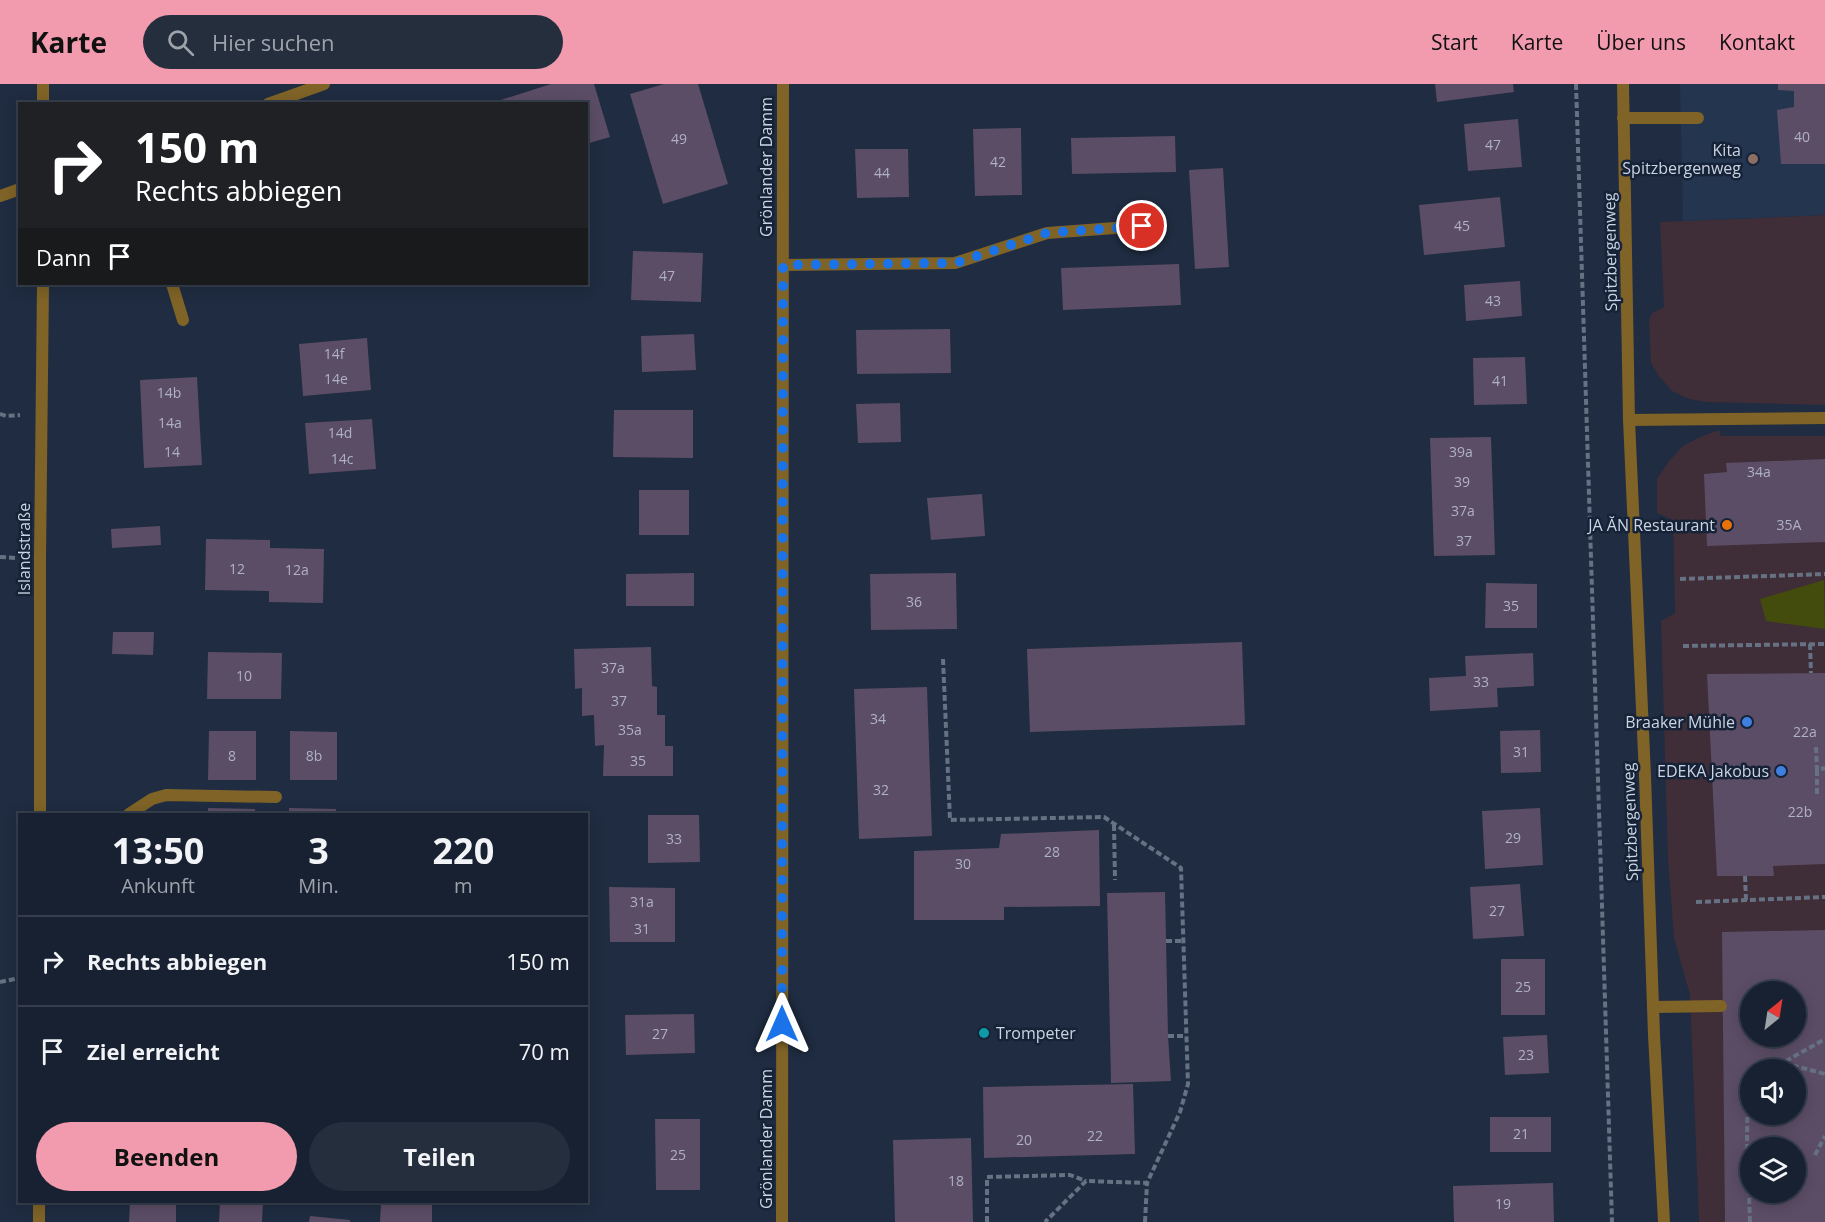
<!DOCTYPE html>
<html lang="de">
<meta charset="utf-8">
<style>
:root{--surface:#172131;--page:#242e3d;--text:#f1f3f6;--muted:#9ea3ab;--line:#363e4d;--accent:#f29aae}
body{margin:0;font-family:"Open Sans",sans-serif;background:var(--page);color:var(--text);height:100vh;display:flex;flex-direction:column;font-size:22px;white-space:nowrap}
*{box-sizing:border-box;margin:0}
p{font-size:20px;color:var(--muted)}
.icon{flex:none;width:33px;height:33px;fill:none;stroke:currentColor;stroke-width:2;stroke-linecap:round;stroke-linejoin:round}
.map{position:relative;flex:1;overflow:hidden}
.sheet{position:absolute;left:18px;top:729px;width:570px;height:390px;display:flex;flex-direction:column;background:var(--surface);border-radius:0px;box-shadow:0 3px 15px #0003,0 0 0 2px var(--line)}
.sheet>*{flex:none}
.guide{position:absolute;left:18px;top:18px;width:570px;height:183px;border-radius:0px;box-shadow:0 3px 15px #0003,0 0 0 2px var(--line);background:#202124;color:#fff;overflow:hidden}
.needle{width:39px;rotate:30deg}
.fabs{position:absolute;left:1740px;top:897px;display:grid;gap:12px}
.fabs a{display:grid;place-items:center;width:66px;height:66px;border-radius:50%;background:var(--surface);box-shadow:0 3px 15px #0003,0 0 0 2px var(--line);font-size:30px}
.pin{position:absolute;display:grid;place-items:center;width:51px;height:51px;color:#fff;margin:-26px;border:3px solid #fff;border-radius:50%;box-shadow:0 2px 6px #0007}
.me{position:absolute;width:66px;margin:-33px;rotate:0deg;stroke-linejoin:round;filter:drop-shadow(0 0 4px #0008)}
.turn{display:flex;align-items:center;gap:21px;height:126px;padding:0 18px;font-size:27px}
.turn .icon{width:78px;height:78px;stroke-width:2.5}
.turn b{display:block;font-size:42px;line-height:51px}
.then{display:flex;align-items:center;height:57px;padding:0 18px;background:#0003;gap:12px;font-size:22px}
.eta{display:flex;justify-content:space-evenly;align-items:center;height:102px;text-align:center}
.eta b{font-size:36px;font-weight:700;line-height:42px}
.action{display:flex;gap:12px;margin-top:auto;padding:12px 18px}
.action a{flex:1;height:69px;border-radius:36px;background:var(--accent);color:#111;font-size:24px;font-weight:700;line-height:69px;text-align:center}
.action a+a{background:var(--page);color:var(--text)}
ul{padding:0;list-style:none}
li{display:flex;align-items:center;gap:18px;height:90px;padding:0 18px;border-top:2px solid var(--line)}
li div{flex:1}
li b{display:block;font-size:22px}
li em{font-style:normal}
header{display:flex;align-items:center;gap:36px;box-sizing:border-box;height:84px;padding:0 30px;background:var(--accent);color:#111}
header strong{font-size:28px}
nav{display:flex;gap:33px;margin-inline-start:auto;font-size:21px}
.search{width:420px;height:54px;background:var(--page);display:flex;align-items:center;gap:15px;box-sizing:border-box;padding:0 21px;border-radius:33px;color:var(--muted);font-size:22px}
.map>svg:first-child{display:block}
</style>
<header>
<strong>Karte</strong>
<div class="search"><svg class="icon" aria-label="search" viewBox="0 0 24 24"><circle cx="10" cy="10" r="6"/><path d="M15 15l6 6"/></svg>Hier suchen</div>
<nav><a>Start</a><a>Karte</a><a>Über uns</a><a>Kontakt</a></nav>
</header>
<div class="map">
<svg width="1825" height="1138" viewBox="0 0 1825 1138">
<rect width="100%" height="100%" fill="#1f2c41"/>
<g fill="#3f2d37" fill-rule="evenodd">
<path d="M1825,131V321L1707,318L1689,315L1672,307L1659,292L1651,279L1649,236L1652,229L1664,223L1660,138Z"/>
<path d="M1719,346L1721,352H1825V1138H1699L1690,911L1674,854L1668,776L1661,537L1675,529L1673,436L1657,429V395L1669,377L1683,362L1700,353ZM1750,908H1796V952H1750ZM1750,986H1796V1030H1750ZM1750,1064H1796V1108H1750Z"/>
</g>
<path fill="#243550" d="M1680,0H1825V131L1683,137Z"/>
<path fill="#434c0d" d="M1824,496L1825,545L1766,537L1760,515Z"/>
<g fill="#5b4d65" fill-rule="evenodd">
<path d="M551,0H594L610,53L586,60V20H488Z"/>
<path d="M664,0H698L728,100L663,120L630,10Z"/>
<path d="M1435,0H1513L1514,8L1437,18Z"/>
<path d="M1778,0H1825V80H1781L1777,26L1794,23V7L1778,6Z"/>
<path d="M1518,35L1522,83L1468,87L1464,40Z"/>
<path d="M1021,44L1022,111L975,112L973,45Z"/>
<path d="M1175,52L1176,88L1072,90L1071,54Z"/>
<path d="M855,65H908L909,113L857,114Z"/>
<path d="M1223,84L1229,183L1195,185L1189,86Z"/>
<path d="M1500,113L1505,163L1424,171L1419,121Z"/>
<path d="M633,167L703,169L701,218L631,216Z"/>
<path d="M1179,180L1181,221L1063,226L1061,184Z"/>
<path d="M1520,197L1522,232L1466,237L1464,201Z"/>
<path d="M950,245L951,289L857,290L856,246Z"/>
<path d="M694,250L696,286L642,288L641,252Z"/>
<path d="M367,254L371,306L303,312L299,260Z"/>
<path d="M1525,273L1527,320L1474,321L1473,274Z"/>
<path d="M197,293L202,381L144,384L140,296Z"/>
<path d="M900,319L901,358L858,359L856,320Z"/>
<path d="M614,326H693V374L613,373Z"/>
<path d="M372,335L376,385L309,390L305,339Z"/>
<path d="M1491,353L1495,471L1434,472L1430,354Z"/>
<path d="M1825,375V458L1707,462L1704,390L1727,388L1726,379Z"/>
<rect x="639" y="406" width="50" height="45"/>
<path d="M982,410L985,452L931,456L927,414Z"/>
<path d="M160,442L161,461L112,464L111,445Z"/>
<path d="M206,455L270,456V464L324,465L323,519L269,518V507L205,506Z"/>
<path d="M694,489V522H626V490Z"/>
<path d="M956,489L957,545L871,546L870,490Z"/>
<path d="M1486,499L1537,500V544H1485Z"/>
<path d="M113,548H154L153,571L112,570Z"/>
<path d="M1242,558L1245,641L1030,648L1027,565Z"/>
<path d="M651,563L652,602L657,603V631H665V662H673V692H603L604,661L595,662L594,631L582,632V604L575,605L574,565Z"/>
<path d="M208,568L282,569L281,615H207Z"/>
<path d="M1533,569L1534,602L1497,604L1498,623L1430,627L1429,594L1466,592L1465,572Z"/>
<path d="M1825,589V780L1773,782L1774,792H1717L1707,590Z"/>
<path d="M927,603L932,752L859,755L854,605Z"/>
<path d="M1540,646L1541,688L1501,689L1500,647Z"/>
<path d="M209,647H256V696H208Z"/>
<path d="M290,647L337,648V696H290Z"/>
<path d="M208,724L255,725V730H208Z"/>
<path d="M289,724L336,725V730H289Z"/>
<path d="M1540,724L1543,781L1485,785L1482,727Z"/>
<path d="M648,731H699L700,778L648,779Z"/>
<path d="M1099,746L1100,822L1004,823V836H914V767L999,764L1001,750Z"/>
<path d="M1520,800L1524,852L1473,855L1470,803Z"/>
<path d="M609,803L675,804V858H610Z"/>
<path d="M1165,808L1168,952L1171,997L1111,999L1107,809Z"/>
<path d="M1825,846V1138H1725L1722,848ZM1750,908H1796V952H1750ZM1750,986H1796V1030H1750ZM1750,1064H1796V1108H1750Z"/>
<rect x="1501" y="875" width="44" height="56"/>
<path d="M694,930L695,969L626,971L625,931Z"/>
<path d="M1547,951L1549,989L1505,991L1503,953Z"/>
<path d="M1133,1000L1135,1070L984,1074L983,1003Z"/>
<rect x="1490" y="1033" width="61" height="35"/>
<path d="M655,1035H700V1106H656Z"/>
<path d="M971,1054L973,1138H895L893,1056Z"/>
<path d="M1553,1099L1554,1138H1454L1453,1102Z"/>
<path d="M130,1118H176V1138H129Z"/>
<path d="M220,1118H263L262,1138H219Z"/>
<path d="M381,1118H432V1138H380Z"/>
<path d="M310,1132L350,1136V1138H309Z"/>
</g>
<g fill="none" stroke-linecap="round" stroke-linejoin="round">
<g stroke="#667183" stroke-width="4" stroke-dasharray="6 3" stroke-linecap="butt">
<path d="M1576,0L1612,1138"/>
<path d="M0,330L6,332L20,331"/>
<path d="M0,473L17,474"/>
<path d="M1680,495L1825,490"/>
<path d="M1810,560L1811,589"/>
<path d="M1683,562L1825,560"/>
<path d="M943,575L950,736L1104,733L1181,784L1188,1000L1180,1028L1147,1099L1086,1097L1045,1138"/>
<path d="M1816,663L1817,686L1825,684"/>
<path d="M1817,686V711"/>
<path d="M1114,741L1115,796"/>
<path d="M1745,792L1746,816"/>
<path d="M1696,818L1825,813"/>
<path d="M1166,857H1184"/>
<path d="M0,898L20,894"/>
<path d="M1168,952H1186"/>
<path d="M1784,979L1825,990"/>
<path d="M1770,986L1825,955"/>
<path d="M1815,1071L1825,1052"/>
<path d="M987,1138V1093L1070,1091L1086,1097"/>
<path d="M1145,1138L1147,1099"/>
<path d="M1750,1138L1747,1054L1748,998L1750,996"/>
</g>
<g stroke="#7f6327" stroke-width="12">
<path d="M1623,34H1698"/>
<path d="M783,181L955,179L1047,149L1142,142"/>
<path d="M172,200L183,236"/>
<path d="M129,730L152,715L166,711L276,713"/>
<path d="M1653,923L1721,922"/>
</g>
<g stroke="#7f6327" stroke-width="12">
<path d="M43,0V20"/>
<path d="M1629,336L1825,334"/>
<path d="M40,730V475L43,200"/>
<path d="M39,1138V1118"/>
<path d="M782,1138L783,0"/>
</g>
<g stroke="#7f6327" stroke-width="12">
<path d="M1623,0L1629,336L1645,692L1654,951L1664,1138"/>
<path d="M268,20L324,0"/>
<path d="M0,112L20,105"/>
</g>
</g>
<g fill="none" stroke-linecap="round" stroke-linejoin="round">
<path stroke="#1a73e8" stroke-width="10" stroke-dasharray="0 18" d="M782,940L783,181L956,179L1047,149L1142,142"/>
</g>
<circle fill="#8d6e63" stroke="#152237" stroke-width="2" cx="1753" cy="75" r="6"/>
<circle fill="#e8710a" stroke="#152237" stroke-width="2" cx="1727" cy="441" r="6"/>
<g fill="#3f7fe0" stroke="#152237" stroke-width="2">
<circle cx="1747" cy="638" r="6"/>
<circle cx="1781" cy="687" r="6"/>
</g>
<circle fill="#0f9aa8" stroke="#152237" stroke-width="2" cx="984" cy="949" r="6"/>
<g text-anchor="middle" stroke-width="5" stroke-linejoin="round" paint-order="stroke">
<g font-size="14" fill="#afb2c3">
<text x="1802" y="58">40</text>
<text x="679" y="60">49</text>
<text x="1493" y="66">47</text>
<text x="998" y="83">42</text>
<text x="882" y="94">44</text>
<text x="1462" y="147">45</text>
<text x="667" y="197">47</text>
<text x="1493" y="222">43</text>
<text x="334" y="275">14f</text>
<text x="336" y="300">14e</text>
<text x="1500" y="302">41</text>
<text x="169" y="314">14b</text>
<text x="170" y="344">14a</text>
<text x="340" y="354">14d</text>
<text x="172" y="373">14</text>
<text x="1461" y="373">39a</text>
<text x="342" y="380">14c</text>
<text x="1759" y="393">34a</text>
<text x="1462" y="403">39</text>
<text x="1463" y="432">37a</text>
<text x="1789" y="446">35A</text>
<text x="1464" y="462">37</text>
<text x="237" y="490">12</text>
<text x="297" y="491">12a</text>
<text x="914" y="523">36</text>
<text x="1511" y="527">35</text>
<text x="613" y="589">37a</text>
<text x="244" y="597">10</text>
<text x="1481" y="603">33</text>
<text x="619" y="622">37</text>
<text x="878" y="640">34</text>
<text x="630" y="651">35a</text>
<text x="1805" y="653">22a</text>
<text x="1521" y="673">31</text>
<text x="232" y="677">8</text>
<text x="314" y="677">8b</text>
<text x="638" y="682">35</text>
<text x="881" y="711">32</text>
<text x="1800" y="733">22b</text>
<text x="1513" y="759">29</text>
<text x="674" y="760">33</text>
<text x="1052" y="773">28</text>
<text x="963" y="785">30</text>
<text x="642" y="823">31a</text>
<text x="1497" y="832">27</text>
<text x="642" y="850">31</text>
<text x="1523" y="908">25</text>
<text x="660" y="955">27</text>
<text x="1526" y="976">23</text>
<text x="1521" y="1055">21</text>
<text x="1095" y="1057">22</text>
<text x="1024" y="1061">20</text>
<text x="678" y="1076">25</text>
<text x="956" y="1102">18</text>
<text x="1503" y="1125">19</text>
</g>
<g font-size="16" fill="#cbd4e2" stroke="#152237" text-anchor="end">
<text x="1741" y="72">Kita<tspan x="1741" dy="18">Spitzbergenweg</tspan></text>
<text x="1715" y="447">JA ĂN Restaurant</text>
<text x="1735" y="644">Braaker Mühle</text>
<text x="1769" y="693">EDEKA Jakobus</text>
<text x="996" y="955" text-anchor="start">Trompeter</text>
</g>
<g font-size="16" fill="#cbd4e2" stroke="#152237">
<text transform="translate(766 83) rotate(-90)" y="6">Grönlander Damm</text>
<text transform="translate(1610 168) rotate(-91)" y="6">Spitzbergenweg</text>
<text transform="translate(24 465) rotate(-90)" y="6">Islandstraße</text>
<text transform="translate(1630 738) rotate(-92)" y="6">Spitzbergenweg</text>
<text transform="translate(766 1055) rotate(-90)" y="6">Grönlander Damm</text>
</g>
</g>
</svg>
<div class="fabs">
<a><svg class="needle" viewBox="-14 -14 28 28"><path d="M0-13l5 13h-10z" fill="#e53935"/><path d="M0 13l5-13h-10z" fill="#9ea3ab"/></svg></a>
<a><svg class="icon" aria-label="sound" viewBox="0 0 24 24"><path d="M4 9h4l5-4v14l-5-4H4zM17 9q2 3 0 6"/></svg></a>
<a><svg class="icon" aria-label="layers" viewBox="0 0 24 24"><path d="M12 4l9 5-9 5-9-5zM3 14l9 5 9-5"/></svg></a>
</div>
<div class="pin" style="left:1142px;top:142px;background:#d93025"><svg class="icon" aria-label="arrive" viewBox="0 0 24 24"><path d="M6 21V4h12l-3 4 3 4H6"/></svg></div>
<svg class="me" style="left:782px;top:940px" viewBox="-20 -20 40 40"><path d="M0-17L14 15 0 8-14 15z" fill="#1a73e8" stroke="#fff" stroke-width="4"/></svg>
<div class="guide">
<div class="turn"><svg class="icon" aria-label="right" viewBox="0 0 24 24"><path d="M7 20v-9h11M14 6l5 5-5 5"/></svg><div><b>150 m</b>Rechts abbiegen</div></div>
<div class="then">Dann<svg class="icon" aria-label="arrive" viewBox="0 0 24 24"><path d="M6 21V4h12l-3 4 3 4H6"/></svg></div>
</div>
<section class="sheet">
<div class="eta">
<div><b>13:50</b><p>Ankunft</p></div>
<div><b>3</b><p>Min.</p></div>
<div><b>220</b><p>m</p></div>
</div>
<ul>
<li><svg class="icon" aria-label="right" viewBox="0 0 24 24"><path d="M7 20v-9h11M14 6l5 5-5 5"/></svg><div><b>Rechts abbiegen</b></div><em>150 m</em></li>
<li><svg class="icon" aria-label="arrive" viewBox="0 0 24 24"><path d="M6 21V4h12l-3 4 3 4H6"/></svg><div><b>Ziel erreicht</b></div><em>70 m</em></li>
</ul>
<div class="action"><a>Beenden</a><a>Teilen</a></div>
</section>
</div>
